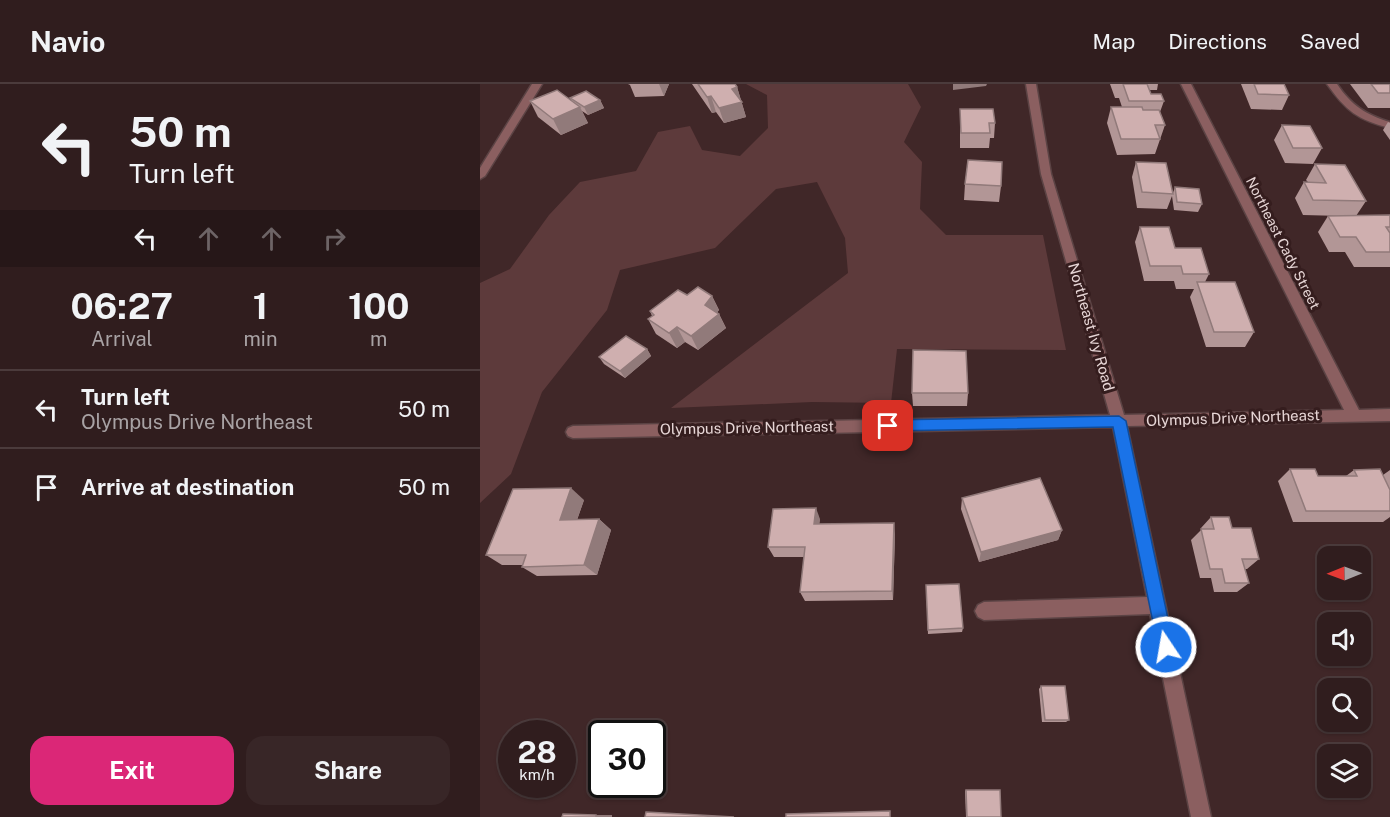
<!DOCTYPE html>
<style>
:root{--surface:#301d1e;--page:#382627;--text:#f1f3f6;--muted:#a8a2a4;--line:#4b3b3c;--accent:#db2777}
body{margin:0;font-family:"Public Sans",sans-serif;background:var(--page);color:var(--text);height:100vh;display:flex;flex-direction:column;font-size:22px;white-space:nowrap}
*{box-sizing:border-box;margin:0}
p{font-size:20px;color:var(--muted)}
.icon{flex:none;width:33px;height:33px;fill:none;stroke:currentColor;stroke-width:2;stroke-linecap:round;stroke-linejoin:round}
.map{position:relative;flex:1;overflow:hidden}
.side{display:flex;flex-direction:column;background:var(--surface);width:480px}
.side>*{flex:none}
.guide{background:#301d1e;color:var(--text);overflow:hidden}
.needle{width:39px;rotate:269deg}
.tools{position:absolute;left:837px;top:462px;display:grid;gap:12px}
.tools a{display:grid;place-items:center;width:54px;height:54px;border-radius:12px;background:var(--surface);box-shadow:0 2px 4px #0004,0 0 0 2px var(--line);font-size:30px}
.speed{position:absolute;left:18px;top:636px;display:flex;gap:12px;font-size:30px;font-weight:700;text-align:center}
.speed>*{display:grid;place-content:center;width:78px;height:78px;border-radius:50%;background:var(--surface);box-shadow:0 2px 4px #0004,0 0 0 2px var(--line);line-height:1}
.speed small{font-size:15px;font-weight:400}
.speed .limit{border:3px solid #111;border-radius:9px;background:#fff;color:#111}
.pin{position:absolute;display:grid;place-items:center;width:51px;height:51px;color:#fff;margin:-26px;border-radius:12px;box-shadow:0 3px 9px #0006}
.me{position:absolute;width:66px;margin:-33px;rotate:348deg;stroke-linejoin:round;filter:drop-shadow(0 0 4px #0008)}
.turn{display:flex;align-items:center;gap:21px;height:126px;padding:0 30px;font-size:27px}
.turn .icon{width:78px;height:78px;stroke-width:2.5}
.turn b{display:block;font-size:42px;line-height:51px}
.lanes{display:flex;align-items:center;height:57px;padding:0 30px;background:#0003;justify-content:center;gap:30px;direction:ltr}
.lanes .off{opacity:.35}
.eta{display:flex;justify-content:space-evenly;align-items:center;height:102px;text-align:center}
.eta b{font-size:36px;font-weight:700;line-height:42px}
.action{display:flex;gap:12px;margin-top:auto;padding:12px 30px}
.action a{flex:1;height:69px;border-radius:18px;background:var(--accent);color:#fff;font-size:24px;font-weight:700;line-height:69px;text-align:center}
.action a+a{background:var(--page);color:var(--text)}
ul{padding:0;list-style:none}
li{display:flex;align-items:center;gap:18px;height:78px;padding:0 30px;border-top:2px solid var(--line)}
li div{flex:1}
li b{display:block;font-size:22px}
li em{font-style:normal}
header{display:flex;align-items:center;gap:36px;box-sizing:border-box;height:84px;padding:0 30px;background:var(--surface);border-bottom:2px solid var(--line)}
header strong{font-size:28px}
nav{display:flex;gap:33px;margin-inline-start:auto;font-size:21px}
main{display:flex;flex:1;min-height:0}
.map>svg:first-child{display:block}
</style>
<header>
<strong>Navio</strong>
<nav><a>Map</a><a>Directions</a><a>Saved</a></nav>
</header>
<main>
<section class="side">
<div class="guide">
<div class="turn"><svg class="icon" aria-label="left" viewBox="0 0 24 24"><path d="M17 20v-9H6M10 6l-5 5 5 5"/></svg><div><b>50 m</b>Turn left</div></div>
<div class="lanes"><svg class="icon" aria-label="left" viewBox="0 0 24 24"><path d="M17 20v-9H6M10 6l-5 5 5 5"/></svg><svg class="icon off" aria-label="ahead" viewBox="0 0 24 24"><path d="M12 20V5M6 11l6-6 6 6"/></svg><svg class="icon off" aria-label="ahead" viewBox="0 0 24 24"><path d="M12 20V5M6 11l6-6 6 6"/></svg><svg class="icon off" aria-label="right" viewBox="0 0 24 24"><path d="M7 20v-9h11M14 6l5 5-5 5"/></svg></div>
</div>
<div class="eta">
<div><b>06:27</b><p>Arrival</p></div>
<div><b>1</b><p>min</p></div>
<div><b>100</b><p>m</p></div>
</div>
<ul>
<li><svg class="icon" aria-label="left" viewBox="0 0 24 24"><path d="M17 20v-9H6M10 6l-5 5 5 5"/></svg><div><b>Turn left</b><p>Olympus Drive Northeast</p></div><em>50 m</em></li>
<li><svg class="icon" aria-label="arrive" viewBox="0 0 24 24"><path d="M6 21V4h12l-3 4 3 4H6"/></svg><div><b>Arrive at destination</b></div><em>50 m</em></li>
</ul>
<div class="action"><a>Exit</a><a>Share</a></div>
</section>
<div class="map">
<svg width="910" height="733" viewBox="0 0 910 733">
<rect width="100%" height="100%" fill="#402728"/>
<path fill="#5d3a3b" d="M266,0H428L441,23L424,58L442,78L440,125L466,151H563L586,266L417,265L411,319L332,318L191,324L368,189L365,154L337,98L296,105L235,164L140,186L127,226L62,308L31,390L0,419V199L30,185L69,131L100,98L156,87L178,48L210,42L222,66L260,72L288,44L287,11Z"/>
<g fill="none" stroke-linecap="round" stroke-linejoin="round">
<defs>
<g id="minor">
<path d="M52,0H62L5,92L0,95V84Z"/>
<path d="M546,0H556L571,90L644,331L864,326L701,0H711L879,326L910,325V337L647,342L731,733H711L670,530L504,536L498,533L495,527L498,521L504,518L667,513L633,343L93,354L88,352L86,348L88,344L93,342L630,331L561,90Z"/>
<path d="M847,0H857C871,21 886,31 910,38V44C878,36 866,27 847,0Z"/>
</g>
</defs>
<use href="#minor" stroke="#5b4344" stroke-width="3"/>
<use href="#minor" fill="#8b5f60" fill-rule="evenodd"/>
</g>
<g fill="#b29696">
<path d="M148,0H189L184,12L155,13L150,1Z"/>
<path d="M212,0H255L257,3L266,33L244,39L236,28L232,29Z"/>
<path d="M630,0H678L677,6H669L671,10L684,17L680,28L685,41L675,70L637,71L627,39L631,23H642L639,14H635Z"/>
<path d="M761,0H804L809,11L802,26L771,25Z"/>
<path d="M870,0H910V24H888Z"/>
<path d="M90,14L120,16L124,24L108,31L102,27L108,39L81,51L58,33L50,17L92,18Z"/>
<path d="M480,25L515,39L514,54H510L509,64H480Z"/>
<path d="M908,38L910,39V56L903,46Z"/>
<path d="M802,41L842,64L833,80L805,79L794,56Z"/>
<path d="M656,78L693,109L695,103L722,120L718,128L694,126L692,112L687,125L657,124L652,93Z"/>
<path d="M835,80L886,117L876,132L910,131V183H874L865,168H849L838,148L848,132H862L823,131L815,114L824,98H828L826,96Z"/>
<path d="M485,100L521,102L519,118L484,116Z"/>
<path d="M660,143L695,164L729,190L725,198L774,248L765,263H726L710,213L714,205H696L694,197H664L655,158Z"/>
<path d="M207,211L232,212L239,226L237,228L239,230L246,244L218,266L205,258L197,264L176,250L168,235L172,232L170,227Z"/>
<path d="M167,265L171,272L145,294L124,280L119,273Z"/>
<path d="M432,309H488L487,322H433Z"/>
<path d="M810,385L838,392H866L874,386L903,391L910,386V433L903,438H813L798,397Z"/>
<path d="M482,414L582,446L578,456L499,478L481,425Z"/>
<path d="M104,416L97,436L119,435L131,446L117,491L57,492L42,483V481H22L6,471Z"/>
<path d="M731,433L752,444L779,475L767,485H765L769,499L757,508H734L731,494H720L711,456L722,445L721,444Z"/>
<path d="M340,435L339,440L415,450L413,516L325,517L320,508L324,473H294L288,463Z"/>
<path d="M446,501L483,544L482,548L448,550Z"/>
<path d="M561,602L589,636L586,638H562L559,605Z"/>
<path d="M486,706L521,733H486L485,707Z"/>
</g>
<g fill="#917a7a">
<path d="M179,0H189L184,12Z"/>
<path d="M473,0H507L506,2L473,6Z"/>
<path d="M257,3L266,33L244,39L239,24L252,5Z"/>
<path d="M231,12L236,28L232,29L227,13Z"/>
<path d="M120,16L124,24L108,31L104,23Z"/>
<path d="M100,23L108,39L81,51L73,35Z"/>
<path d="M232,212L239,226L232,236L225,221Z"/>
<path d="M239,230L246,244L218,266L211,252Z"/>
<path d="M197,243L205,258L197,264L189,249Z"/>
<path d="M167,265L171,272L145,294L140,287Z"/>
<path d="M91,404L104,416L93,447L80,436Z"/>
<path d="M336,424L340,435L338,451L334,440Z"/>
<path d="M119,435L131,446L117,491L104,481Z"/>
<path d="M414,439L415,450L413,516L412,507Z"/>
<path d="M582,446L578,456L499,478L501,468Z"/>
<rect x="116" y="731" width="16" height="2"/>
</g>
<g fill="#cfafaf" stroke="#917a7a" stroke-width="1.5">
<path d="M218,0H255L257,3L252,5L262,18L239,24L231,12L227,13Z"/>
<path d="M643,0H667L671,10H681L684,17H649Z"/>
<path d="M774,0H804L809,11L778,10Z"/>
<path d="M891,0H910V9H898Z"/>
<path d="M77,6L100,23L73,35L50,17Z"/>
<path d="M106,7L120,16L104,23L90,14Z"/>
<path d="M631,23H662L663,26H679L685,41H675L680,55H641Z"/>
<path d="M480,25H513L515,39H509L510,49H481Z"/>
<path d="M802,41L830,42L842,64H813Z"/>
<path d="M488,76L522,78L521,102L485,100Z"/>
<path d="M656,78L686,79L693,110L662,108Z"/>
<path d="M835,80L865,81L886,117L833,116L824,98L846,99Z"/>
<path d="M695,103L719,105L722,120L697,118Z"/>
<path d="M910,131V143H906L910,149V168H886L876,153H860L848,132Z"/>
<path d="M660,143H689L695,164H721L729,190H703L701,182H670Z"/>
<path d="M717,198H755L774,248H734Z"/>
<path d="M218,203L232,212L225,221L239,230L211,252L197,243L189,249L168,235L174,231L170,227L198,206L207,211Z"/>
<path d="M146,252L167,265L140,287L119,273Z"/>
<path d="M433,266L486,267L488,309H432Z"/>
<path d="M810,385H835L838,392H877L874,386L900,385L910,406V427H826Z"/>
<path d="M560,394L582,446L501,468L482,414Z"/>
<path d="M91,404L80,436L119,435L104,481L42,483L46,471H6L33,405Z"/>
<path d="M336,424L334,440L414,439L412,507L320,508L325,463H288L293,425Z"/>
<path d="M731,433H749L752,444H771L779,475H762L769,499H745L742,485H730L721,445H734Z"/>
<path d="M479,500L483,544L448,546L446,501Z"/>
<path d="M561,602H585L589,636H565Z"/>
<path d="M486,706H520L521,733H487Z"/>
<path d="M410,727V733H306V730Z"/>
<path d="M166,728L254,733H165Z"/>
<path d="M83,730L116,731V733H82Z"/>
</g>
<path fill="#1a73e8" stroke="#114b97" stroke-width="1.5" d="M639,332L646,337L694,563L692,569L686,572L680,569L678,563L633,343L408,347L402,342L408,336Z"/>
<g text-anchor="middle" stroke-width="6" stroke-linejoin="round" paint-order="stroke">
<g font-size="14" fill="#e7d6d6" stroke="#351d1e">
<text transform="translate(803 159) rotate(63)" y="5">Northeast Cady Street</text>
</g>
<g font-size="15" fill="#e7d6d6" stroke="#351d1e">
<text transform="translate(611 243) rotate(74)" y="5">Northeast Ivy Road</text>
<text transform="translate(753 334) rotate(-2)" y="5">Olympus Drive Northeast</text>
<text transform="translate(267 344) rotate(-1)" y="5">Olympus Drive Northeast</text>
</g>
</g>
</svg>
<div class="tools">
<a><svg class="needle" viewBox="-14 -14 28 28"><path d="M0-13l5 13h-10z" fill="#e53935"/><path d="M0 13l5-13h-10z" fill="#a8a2a4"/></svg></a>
<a><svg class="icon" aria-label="sound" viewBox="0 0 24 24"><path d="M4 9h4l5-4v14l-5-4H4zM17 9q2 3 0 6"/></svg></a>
<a><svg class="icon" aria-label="search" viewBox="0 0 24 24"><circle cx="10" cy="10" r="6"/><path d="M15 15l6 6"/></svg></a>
<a><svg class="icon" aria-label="layers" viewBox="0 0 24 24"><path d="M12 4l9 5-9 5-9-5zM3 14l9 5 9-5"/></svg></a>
</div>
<div class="speed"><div>28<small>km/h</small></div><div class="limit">30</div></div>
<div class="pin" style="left:408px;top:342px;background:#d93025"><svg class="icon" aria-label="arrive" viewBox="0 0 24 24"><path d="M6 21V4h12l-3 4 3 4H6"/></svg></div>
<svg class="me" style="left:686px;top:563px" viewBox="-20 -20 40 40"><circle r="17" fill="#1a73e8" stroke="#fff" stroke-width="3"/><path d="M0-11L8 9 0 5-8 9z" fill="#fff"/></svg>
</div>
</main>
